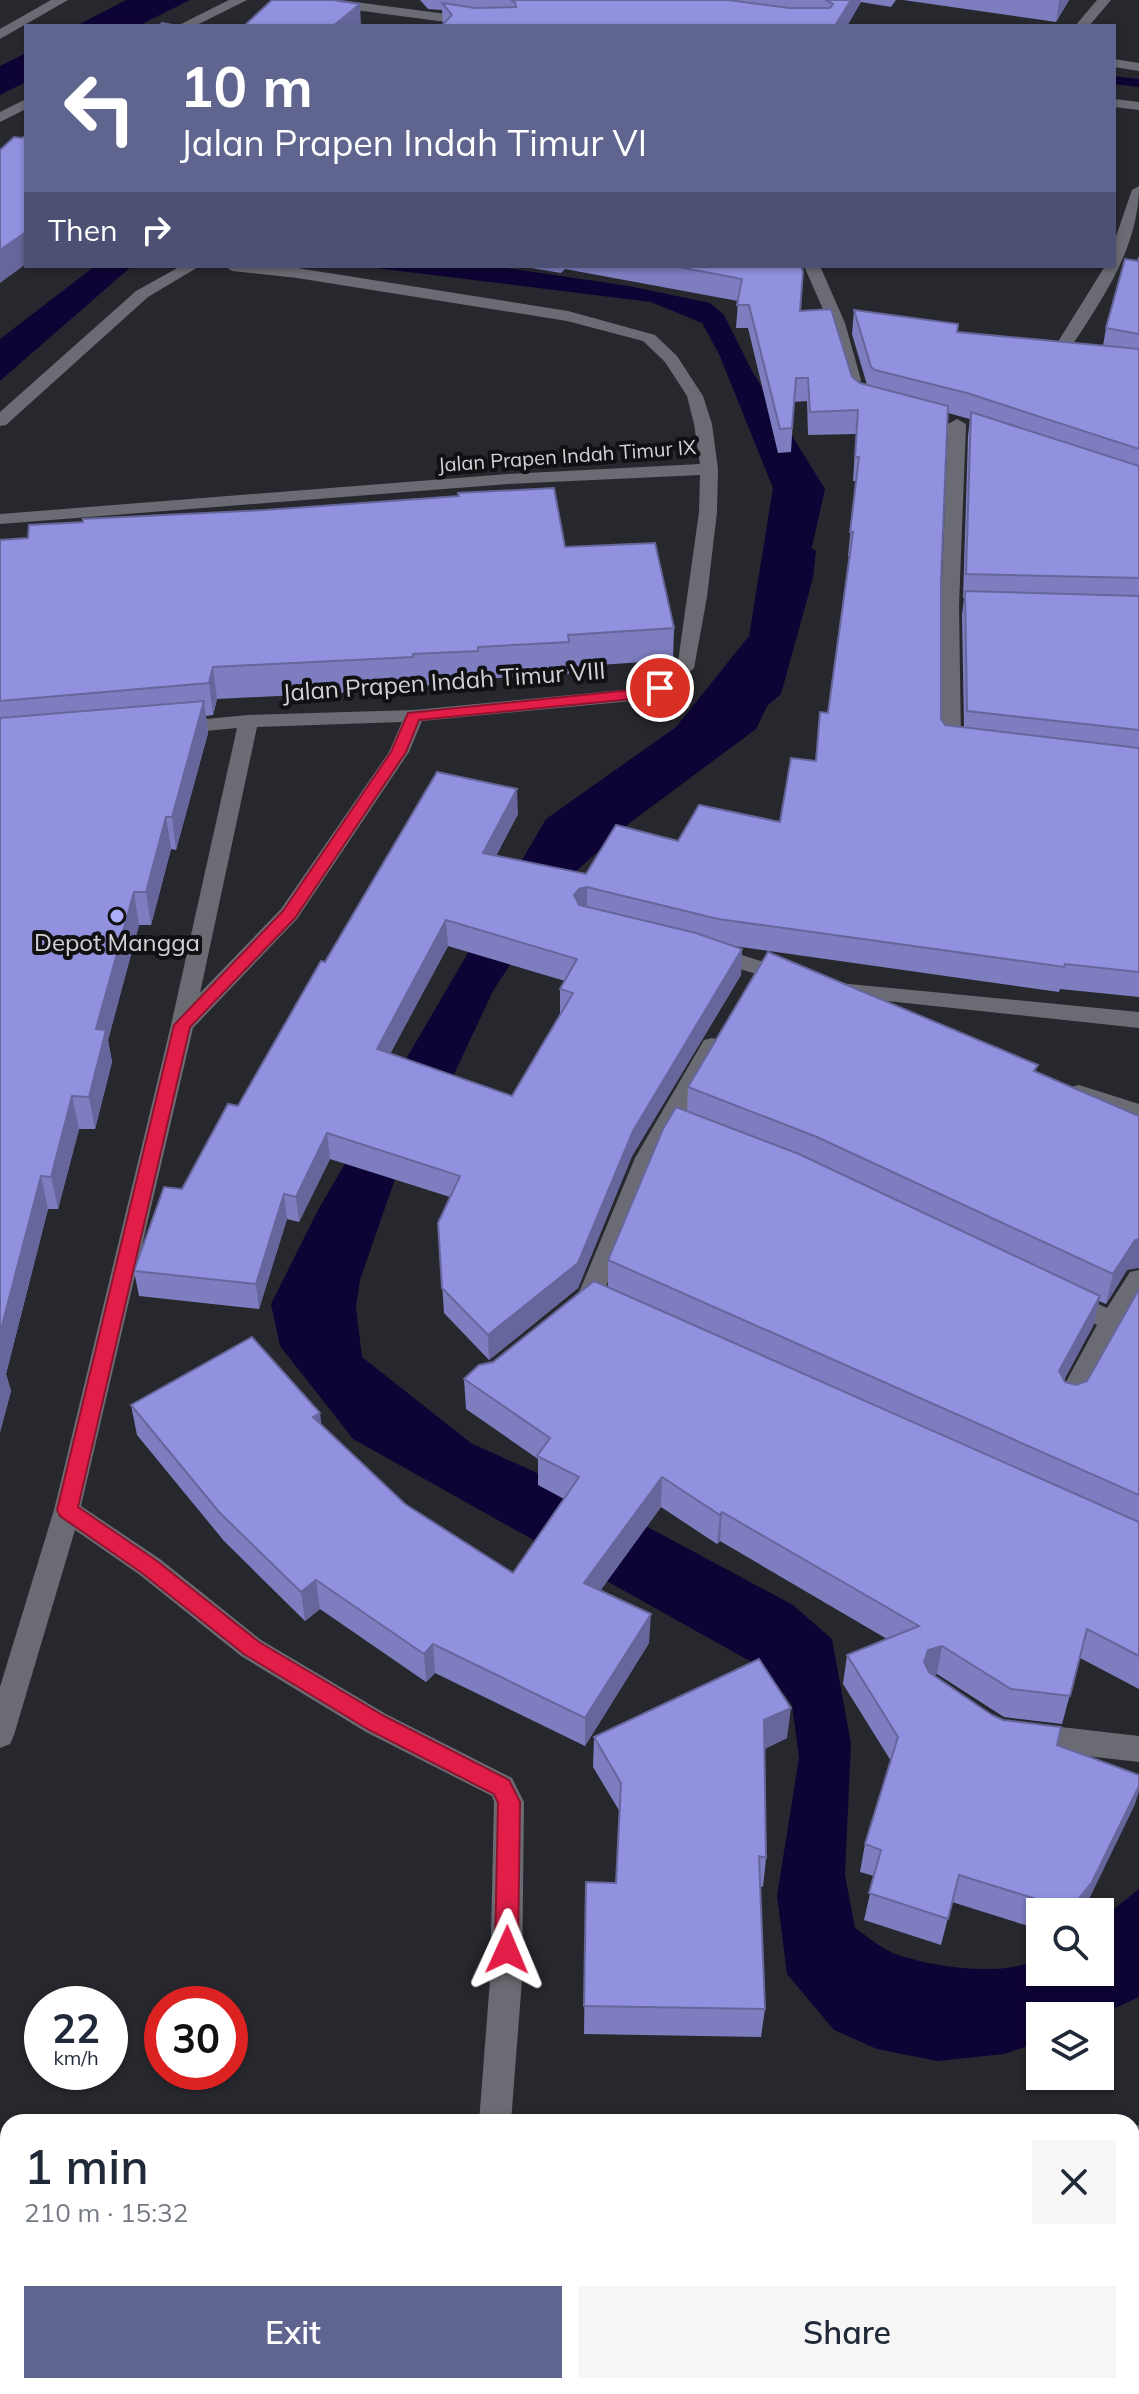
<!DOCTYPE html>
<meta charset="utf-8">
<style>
:root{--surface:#fff;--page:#f6f6f7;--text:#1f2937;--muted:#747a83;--accent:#5f658f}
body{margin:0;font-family:Mulish,sans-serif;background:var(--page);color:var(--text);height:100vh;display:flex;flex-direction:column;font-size:30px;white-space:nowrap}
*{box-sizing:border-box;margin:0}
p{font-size:26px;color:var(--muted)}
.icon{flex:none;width:44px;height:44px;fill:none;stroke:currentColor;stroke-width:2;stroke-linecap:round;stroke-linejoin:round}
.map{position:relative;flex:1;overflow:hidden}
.panel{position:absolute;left:0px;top:2114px;width:1140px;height:280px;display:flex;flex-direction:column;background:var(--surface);border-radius:24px 24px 0 0;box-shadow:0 2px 6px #0004}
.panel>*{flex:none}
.banner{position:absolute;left:24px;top:24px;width:1092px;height:244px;border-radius:0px;box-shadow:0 2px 6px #0004;background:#5f658f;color:#fff;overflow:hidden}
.tools{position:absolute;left:1026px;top:1898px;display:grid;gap:16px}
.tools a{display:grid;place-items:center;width:88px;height:88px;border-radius:0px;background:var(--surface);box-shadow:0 2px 6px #0004;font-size:40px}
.speed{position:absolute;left:24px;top:1986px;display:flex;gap:16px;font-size:40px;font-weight:700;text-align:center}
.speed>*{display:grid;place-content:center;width:104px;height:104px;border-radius:50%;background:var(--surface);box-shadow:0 2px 6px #0004;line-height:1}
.speed small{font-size:20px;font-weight:400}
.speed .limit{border:12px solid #d22;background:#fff;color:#111}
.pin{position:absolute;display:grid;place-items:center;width:68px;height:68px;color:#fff;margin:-34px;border:4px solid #fff;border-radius:50%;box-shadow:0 2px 8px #0007}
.me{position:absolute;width:88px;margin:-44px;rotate:1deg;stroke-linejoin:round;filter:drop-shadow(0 0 6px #0008)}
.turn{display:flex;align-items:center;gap:28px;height:168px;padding:0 24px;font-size:36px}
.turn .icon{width:104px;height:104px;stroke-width:2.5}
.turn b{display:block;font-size:56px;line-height:68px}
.then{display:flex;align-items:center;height:76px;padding:0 24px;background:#0003;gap:16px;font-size:30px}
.round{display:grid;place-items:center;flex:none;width:84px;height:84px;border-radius:0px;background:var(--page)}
.summary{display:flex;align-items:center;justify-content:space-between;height:136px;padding:0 24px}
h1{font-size:48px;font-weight:600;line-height:60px}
.cta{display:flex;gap:16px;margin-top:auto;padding:16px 24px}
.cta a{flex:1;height:92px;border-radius:0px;background:var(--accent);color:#fff;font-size:32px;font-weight:600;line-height:92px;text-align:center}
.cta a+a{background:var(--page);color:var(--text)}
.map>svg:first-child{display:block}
</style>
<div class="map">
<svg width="1139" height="2394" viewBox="0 0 1139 2394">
<rect width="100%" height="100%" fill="#27282e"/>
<g fill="#0e0335">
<path d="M126,0H190L138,26H76Z"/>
<path d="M26,53V82L0,95V66Z"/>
<path d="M95,266H132L0,381V339Z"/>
<path d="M360,266H492L629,286L710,303L724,315L752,371L825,489L805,578L773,694L756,729L631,822L564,882L493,991L449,1085L396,1176L360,1280L356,1307L362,1357L471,1443L603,1503L793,1605L832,1639L851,1744L845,1875L855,1928C868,1937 883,1950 898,1955C940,1968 1000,1977 1040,1959V1972H1100V1920L1139,1889V1997L1098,2016H1040V2042L1004,2054L937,2061L877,2049L834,2030L787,1974L777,1896L799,1758L792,1705L766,1670L353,1439L280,1346L271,1304L318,1210L546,819L676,727L749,636L773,488L719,354L702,323L651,302Z"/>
</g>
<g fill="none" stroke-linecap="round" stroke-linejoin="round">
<g fill="#0e0335" fill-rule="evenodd">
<path d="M1114,76L1139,79V87L1114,84Z"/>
<path d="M808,546L816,551L813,578L781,694L760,712H748V706L765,692L797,578L800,551Z"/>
</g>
<g fill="#6b6c73" fill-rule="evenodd">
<path d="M51,0H68L0,39V29Z"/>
<path d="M229,0H247L195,26H177Z"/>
<path d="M303,0H340L507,22L514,26H476L310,4Z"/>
<path d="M1097,0H1111L1089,26H1075Z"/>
<path d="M1114,59L1139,63V71L1114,67Z"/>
<path d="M26,99V109L0,122V112Z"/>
<path d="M1114,99L1139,102V110L1114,107Z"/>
<path d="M1139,186C1139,250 1099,304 1065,356H1053L1051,353L1105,266H1114V242L1132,190Z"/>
<path d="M181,266H200L148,297L6,425L0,426V412L136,291Z"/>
<path d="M224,266L297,268L568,311L655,335L677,356L703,396L712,424L718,469L717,512L707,597L694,668L667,692L632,701L422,721L409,752L297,919L193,1028L81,1506L160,1559L261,1640L386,1714L512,1778L524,1802L522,1980L511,2122H479L490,1980L494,1802L492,1796L366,1732L241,1656L140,1575L75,1530L14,1735L10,1744L0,1748V1687L54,1510L171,1025L237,728L174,734L164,728L174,722L248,715L414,710L632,689L653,684L678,662L699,512L700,475L508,484L0,524V514L508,474L700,464L694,424L687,396L665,362L643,341L567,321L297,278L232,271ZM402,722L389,752L281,909L200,993L257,727Z"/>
<path d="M804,266H820L845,323L861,380L859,384H847L845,380L829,323Z"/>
<path d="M957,419L966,424L959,606L961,739L975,747L965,753L944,746L941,742V606L948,424Z"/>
<path d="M713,946L796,972L799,977L796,982L788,984L705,958L702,953L705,948Z"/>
<path d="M839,983L1139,1012V1028L831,995L828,990L831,985Z"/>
<path d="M712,1038L720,1040L723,1046L659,1158L602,1296C595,1309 584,1317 569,1313L566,1306L580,1290L635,1158L704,1040Z"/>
<path d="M1079,1085L1139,1104V1121L1071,1099L1067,1093L1071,1087Z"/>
<path d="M1139,1270V1299L1077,1409L1068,1412L1059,1409L1055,1402L1097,1325L1058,1306L1055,1299L1058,1292L1067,1290L1107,1308L1130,1272Z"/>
<path d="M1026,1723L1139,1736V1762L1026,1749L1016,1745L1012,1736L1016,1727Z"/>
<path d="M1139,2125V2157L1132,2158V2126Z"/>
<path d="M0,2133L8,2134V2166L0,2165Z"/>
<path d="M319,2386H353L352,2394H318Z"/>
<path d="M881,2386H915L916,2394H882Z"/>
</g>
</g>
<g fill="#7d7dc0" fill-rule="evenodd">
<path d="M420,0H896L891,7L861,2L847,26H441L443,25L442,10L428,9Z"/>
<path d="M903,0H1069L1056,22Z"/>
<path d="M1139,257V997L1060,989L1059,992L734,946L742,949L741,975L632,1156L578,1288L489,1360L444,1313L438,1223L450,1197L330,1159L299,1222L287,1219L259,1309L139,1296L134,1271L182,1189L238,1106L325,962L518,814L496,856L586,874L678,841L780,822L816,761L828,713L849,556H848L856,481H853L856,434L808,435L807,401L794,402L791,452L778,453L748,328H736L738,301L565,269L561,273L519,266H801L800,311L852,377L860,383L867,385L852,334L854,310L957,332L1103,346L1106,328ZM948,413L970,419L968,436L963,598H964L962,615L964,727L945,725L941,719V581ZM448,946L565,981L560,989V1014L512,1096L390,1054Z"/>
<path d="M0,540L565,547L674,628L673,660L569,667V674L479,679L480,683L415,686V689L217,699L213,715L206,716L208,733L176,850L171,849L151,925H139L108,1040L112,1062L95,1129H79L58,1209H48L6,1374L11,1391L0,1432Z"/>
<path d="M1036,1072L1127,1270L1106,1304L1099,1301L1093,1326L1064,1380L1065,1382L1076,1385L1087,1381L1139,1289V1689L1080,1658L1062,1724L1004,1717L937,1674L934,1675L992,1715L1057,1745L1135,1804L1084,1909L1081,1912H1040V1937L1028,1926L952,1902L941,1945L864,1920L874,1876L860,1872L865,1844L891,1761L843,1684L847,1655L887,1639L720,1541L717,1544L661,1507L600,1591L649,1643L585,1746L435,1673L426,1682L320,1609L305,1621L224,1541L137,1435L131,1405L321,1425L405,1504L513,1573L564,1499L538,1485V1459L466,1409L464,1379L493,1362L608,1288V1260L687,1111L688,1087Z"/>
<path d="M594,1737L787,1738L764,1749L766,1858L763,1887L760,1886L765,2009L761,2037L584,2034L586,1882L616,1883L620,1812L593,1767Z"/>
<path d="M1015,2386H1132L1139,2394H1016Z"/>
</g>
<g fill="#66669c">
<path d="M851,0H861V2L847,26H835Z"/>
<path d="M1059,0H1069L1056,22L1059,1Z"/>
<path d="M360,4L361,26H333Z"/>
<path d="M26,232V264L0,283V250Z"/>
<path d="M213,667L217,699L213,715L209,683Z"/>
<path d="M204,701L208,733L176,850L172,817Z"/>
<path d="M517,789L518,814L484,878L483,853Z"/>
<path d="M166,817L171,849L151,925L146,892Z"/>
<path d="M587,887V912L579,914L574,895L579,889Z"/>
<path d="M134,892L139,925L108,1040L112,1062L95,1129L89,1097L96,1029Z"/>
<path d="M446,920L448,946L379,1074L377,1049Z"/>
<path d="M742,949L741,975L632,1156L578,1288L489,1360L488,1335L633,1131Z"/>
<path d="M72,1096L79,1129L58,1209L51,1177Z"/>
<path d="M327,1133L330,1159L299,1222L296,1197Z"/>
<path d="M41,1176L48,1209L6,1374L11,1391L0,1432V1333Z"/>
<path d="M284,1194L287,1219L259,1309L256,1284Z"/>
<path d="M1139,1239V1268L1127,1270L1106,1304L1113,1274L1135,1240Z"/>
<path d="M1100,1296L1093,1326L1052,1401L1059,1371Z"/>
<path d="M320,1413L324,1443L313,1417Z"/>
<path d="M662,1477L661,1507L584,1612V1583Z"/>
<path d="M722,1512L720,1541L717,1544L720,1515Z"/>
<path d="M316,1580L320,1609L305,1621L301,1592Z"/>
<path d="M651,1614L649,1643L585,1746V1718Z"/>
<path d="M433,1644L435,1673L426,1682L424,1654Z"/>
<path d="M942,1646L937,1674L922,1679L924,1662L928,1650Z"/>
<path d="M791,1708L787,1738L761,1751L764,1720Z"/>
<path d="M1139,1786V1791L1135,1804L1084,1909L1081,1912H1068Z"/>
<path d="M271,2386H279L278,2394H270Z"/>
</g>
<g fill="#9191df" stroke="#66669c" stroke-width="2" fill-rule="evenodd">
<path d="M272,0H333L360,4L333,26H244Z"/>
<path d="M511,0H728L790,8H830L833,4L826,0H851L835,26H441L452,15L442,3L475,8L516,7L515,2Z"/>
<path d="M162,23L178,26H159Z"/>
<path d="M26,135V232L0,250V150L14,137L22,138Z"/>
<path d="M1139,257V334L1106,328L1125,259L1138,261Z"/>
<path d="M673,266H801L803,271L800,311L831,309L852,377L860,383L948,406L941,581V719L945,725L1139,748V972L1065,964L1064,967L718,919L587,887L579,889L574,895L579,905L696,933L742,949L633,1131L578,1263L488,1335L442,1288L438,1223L460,1176L327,1133L296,1197L284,1194L256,1284L134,1271L164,1187L182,1189L228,1104L238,1106L321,961L325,962L437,772L517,789L483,853L586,874L616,825L678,841L699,805L780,822L791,758L816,761L820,712L828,713L853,532H850L859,457H855L858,410L810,412L808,378H796L792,428L780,429L749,305H737L742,279ZM446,920L577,959L560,989L573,993L512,1096L377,1049Z"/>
<path d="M854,310L958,324L957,332L1139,349V449L967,393L875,370L871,367Z"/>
<path d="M971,412L1139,466V578L966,574Z"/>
<path d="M554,488L565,547L655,543L674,628L568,635L569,642L478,647V651L413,654V657L213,667L209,683L0,701V540L28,538L29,525L83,522V519L265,510L459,496L458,493Z"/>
<path d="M965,591L1139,596V730L967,711Z"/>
<path d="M204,701L172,817H166L146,892H134L96,1029L106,1030L89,1097L72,1096L51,1177L41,1176L0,1333V718Z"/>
<path d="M768,952L1038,1065L1034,1071L1139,1116V1239L1135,1240L1113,1274L817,1137L688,1087Z"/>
<path d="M676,1107L799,1154L1100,1296L1059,1371L1065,1382L1076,1385L1087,1381L1139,1289V1495L608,1260L663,1129Z"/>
<path d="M594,1281L1139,1522V1656L1087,1629L1070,1696L1011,1689L942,1646L928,1650L924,1662L929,1672L992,1715L1003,1720L1061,1727L1057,1745L1139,1775V1786L1092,1882L1068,1912H1050L1036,1899L959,1875L948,1919L869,1893L881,1850L865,1844L898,1737L847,1655L919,1626L722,1512L720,1515L662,1477L584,1583L651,1614L585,1718L433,1644L424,1654L316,1580L301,1592L219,1512L131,1405L252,1337L320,1413L313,1417L405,1504L513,1573L579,1477L537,1456L550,1438L464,1379L479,1365L493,1362Z"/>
<path d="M759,1659L791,1708L764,1720L766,1858L759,1856L765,2009L584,2006L586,1882L616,1883L621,1783L594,1737Z"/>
<path d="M0,2174H8V2386H271L270,2394H0Z"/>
<path d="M1132,2191H1139V2394H1028L1027,2386H1132Z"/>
<path d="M460,2386H832V2394H459Z"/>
</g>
<path fill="#e11d48" stroke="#92132f" stroke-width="2" d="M660,683L665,684V691L632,699L419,720L406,752L295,918L190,1027L78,1507L157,1561L259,1642L384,1716L509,1780L520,1802L518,1950L515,1958L507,1961L498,1958L495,1950L498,1803L494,1794L369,1730L244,1654L142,1573L60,1516L57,1510L174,1025L283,911L391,752L408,713L631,690Z"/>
<circle fill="#aeaefb" stroke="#111113" stroke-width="3" cx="117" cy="916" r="8"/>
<g text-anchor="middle" stroke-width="8" stroke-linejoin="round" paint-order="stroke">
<g font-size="20" fill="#d3d3d7" stroke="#111113">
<text transform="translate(567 456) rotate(-4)" y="7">Jalan Prapen Indah Timur IX</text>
</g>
<g font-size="24" fill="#d3d3d7" stroke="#111113">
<text transform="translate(444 682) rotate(-4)" y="8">Jalan Prapen Indah Timur VIII</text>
</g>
<g font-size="24" fill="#d3d3d7" stroke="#111113">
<text x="117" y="951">Depot Mangga</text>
</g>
</g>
</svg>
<div class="tools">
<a><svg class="icon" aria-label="search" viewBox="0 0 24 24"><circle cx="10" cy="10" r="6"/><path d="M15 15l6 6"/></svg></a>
<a><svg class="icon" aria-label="layers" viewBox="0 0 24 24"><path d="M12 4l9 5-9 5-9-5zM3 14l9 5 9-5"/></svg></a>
</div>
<div class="speed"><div>22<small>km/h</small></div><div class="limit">30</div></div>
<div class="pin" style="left:660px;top:688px;background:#d93025"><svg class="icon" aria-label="arrive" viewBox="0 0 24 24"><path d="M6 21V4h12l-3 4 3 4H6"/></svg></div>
<svg class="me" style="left:507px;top:1950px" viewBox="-20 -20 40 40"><path d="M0-17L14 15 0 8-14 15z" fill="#e11d48" stroke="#fff" stroke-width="4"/></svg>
<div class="banner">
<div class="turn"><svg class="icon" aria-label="left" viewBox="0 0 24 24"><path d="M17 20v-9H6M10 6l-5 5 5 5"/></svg><div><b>10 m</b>Jalan Prapen Indah Timur VI</div></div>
<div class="then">Then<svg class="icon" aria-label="right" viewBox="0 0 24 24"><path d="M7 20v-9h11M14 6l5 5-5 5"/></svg></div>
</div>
<section class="panel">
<div class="summary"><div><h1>1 min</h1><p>210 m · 15:32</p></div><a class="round"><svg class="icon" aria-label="close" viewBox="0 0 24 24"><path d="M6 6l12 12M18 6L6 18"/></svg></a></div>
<div class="cta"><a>Exit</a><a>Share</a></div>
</section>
</div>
